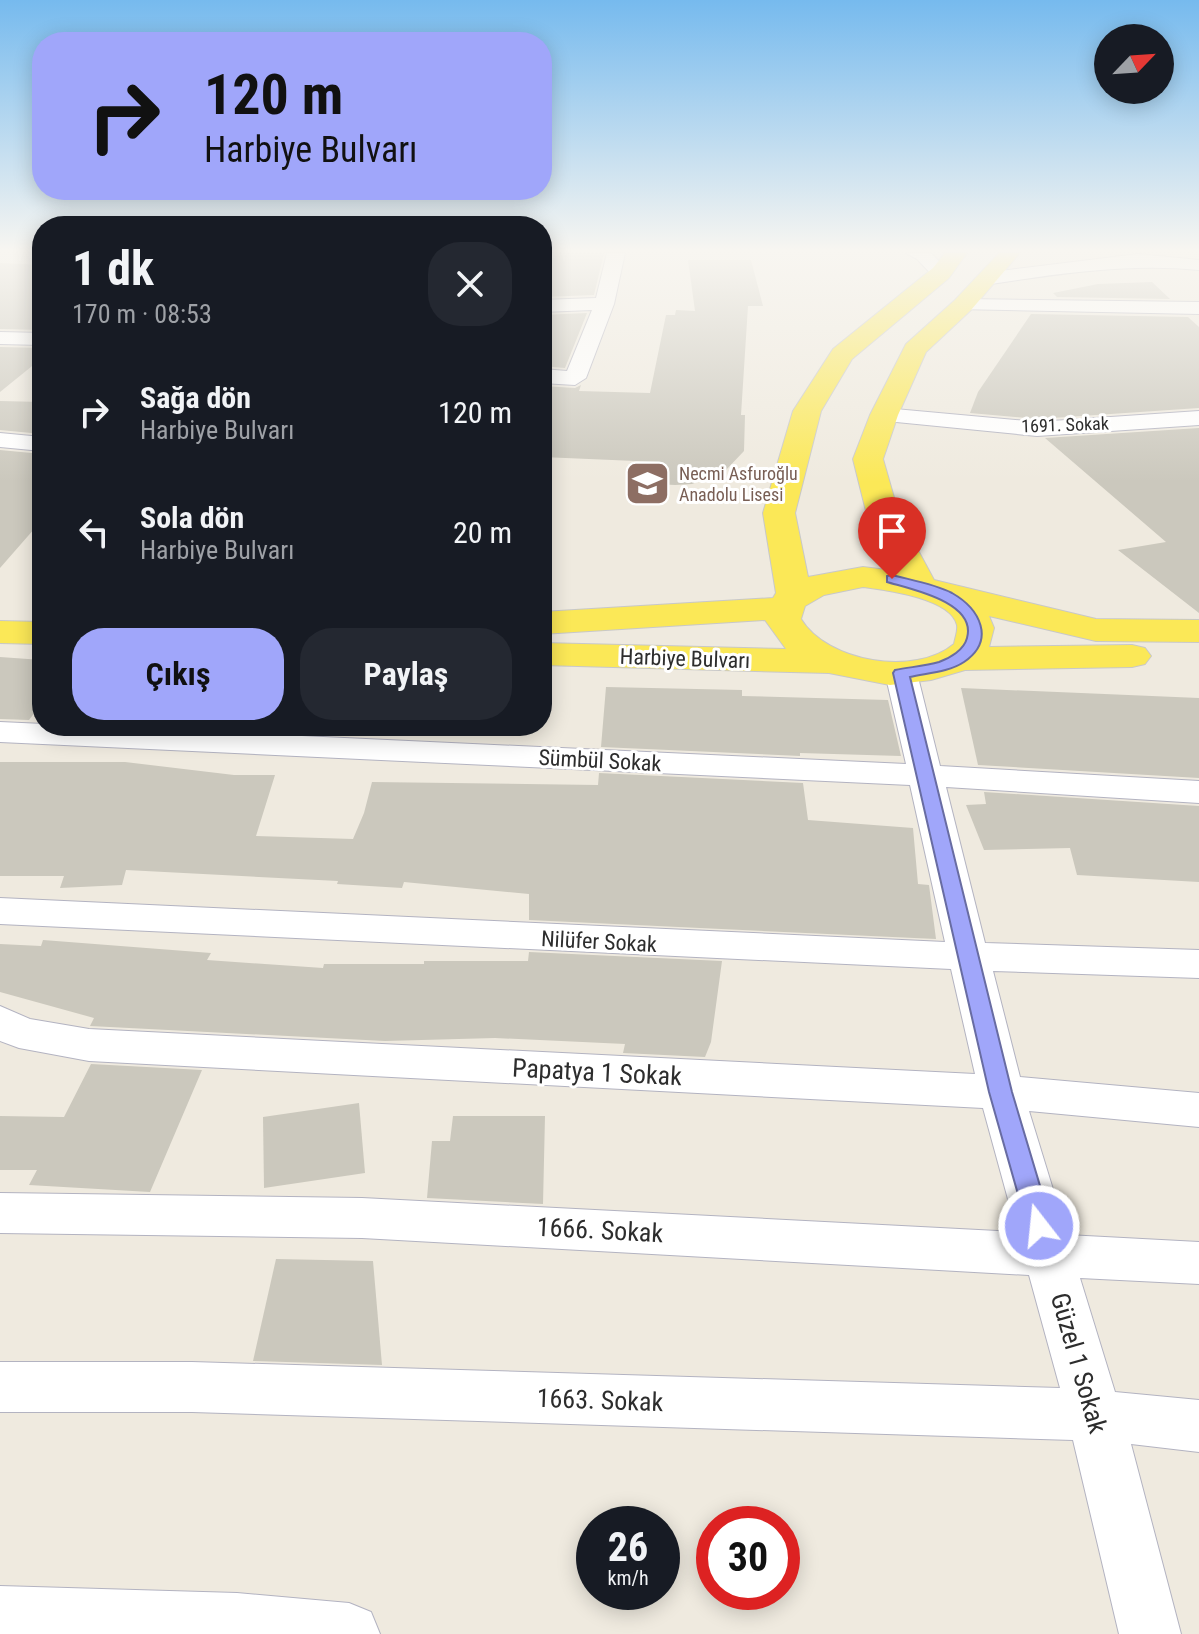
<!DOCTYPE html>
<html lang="tr">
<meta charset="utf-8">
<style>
:root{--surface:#171b24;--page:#242831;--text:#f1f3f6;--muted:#9ea1a6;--accent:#a0a6fa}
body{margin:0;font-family:"Roboto Condensed",sans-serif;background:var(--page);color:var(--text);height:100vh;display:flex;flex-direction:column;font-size:30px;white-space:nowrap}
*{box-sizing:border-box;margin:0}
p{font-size:26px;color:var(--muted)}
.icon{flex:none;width:44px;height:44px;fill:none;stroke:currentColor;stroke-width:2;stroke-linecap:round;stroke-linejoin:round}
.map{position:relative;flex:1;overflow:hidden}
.drawer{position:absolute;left:32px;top:216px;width:520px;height:520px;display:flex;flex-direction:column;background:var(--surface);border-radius:32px;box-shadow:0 4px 20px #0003}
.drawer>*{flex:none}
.top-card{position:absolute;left:32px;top:32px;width:520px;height:168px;border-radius:32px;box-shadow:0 4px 20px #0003;background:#a0a6fa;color:#111;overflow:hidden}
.needle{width:52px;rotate:65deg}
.buttons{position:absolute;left:1094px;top:24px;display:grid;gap:16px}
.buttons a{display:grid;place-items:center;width:80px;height:80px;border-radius:50%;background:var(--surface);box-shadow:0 4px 20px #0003;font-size:40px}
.speed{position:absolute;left:576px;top:1506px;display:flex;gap:16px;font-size:40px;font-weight:700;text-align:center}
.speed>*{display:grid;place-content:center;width:104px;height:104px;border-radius:50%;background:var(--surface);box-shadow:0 4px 20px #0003;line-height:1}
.speed small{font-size:20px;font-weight:400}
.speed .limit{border:12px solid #d22;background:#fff;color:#111}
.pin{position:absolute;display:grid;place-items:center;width:68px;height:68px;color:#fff;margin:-82px -34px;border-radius:50% 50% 50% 0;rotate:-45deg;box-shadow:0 0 8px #0007}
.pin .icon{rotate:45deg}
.me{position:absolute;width:88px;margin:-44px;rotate:344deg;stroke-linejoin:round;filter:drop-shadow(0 0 6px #0008)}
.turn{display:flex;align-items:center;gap:28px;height:168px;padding:0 40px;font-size:36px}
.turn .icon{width:104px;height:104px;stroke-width:2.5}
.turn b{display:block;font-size:56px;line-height:68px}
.round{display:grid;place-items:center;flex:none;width:84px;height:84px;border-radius:32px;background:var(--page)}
.headline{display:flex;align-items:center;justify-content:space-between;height:136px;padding:0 40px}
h1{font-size:48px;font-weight:700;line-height:60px}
.primary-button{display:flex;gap:16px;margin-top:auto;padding:16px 40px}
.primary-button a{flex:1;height:92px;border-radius:32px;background:var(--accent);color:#111;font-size:32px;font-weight:700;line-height:92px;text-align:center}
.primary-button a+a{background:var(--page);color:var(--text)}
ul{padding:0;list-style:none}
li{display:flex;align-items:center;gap:24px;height:120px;padding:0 40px}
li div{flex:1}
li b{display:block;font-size:30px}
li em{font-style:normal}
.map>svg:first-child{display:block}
</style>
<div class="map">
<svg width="1199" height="1634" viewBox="0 0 1199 1634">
<rect width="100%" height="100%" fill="#efeadf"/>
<g fill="#cbc8bd">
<path d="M554,253H604L594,295L542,297V257H552Z"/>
<path d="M688,260H751L763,306H748L741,415H745L744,451L725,471L692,484L675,485L656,484L659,462L542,457V386L575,388L581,385L579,391L650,393L666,315H675L676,310L695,311Z"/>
<path d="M0,263L42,265V330L0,329Z"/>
<path d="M1152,282L1170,299L1057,297L1053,293L1098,284Z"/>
<path d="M587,313L565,368L542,366V315Z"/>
<path d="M1031,314L1188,317L1199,327V408L1037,419L970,413L978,392Z"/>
<path d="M0,347L42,348V358L0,392Z"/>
<path d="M0,401L42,402V434L0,430Z"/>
<path d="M1199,428V613L1118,550L1166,542L1045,438Z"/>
<path d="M0,450L42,454V520L0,568Z"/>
<path d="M0,657L42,660V703L29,720L0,719Z"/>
<path d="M606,687L742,690V696L888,700L901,756L800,753V756L601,747Z"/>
<path d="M961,688L1199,698V778L978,765Z"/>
<path d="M0,762H125L234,775H275L256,836L353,839L364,813L372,782L598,785L599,773L803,783L808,820L913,828L918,884L929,885L936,939L529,920V894L404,882L402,888L337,884L338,881L126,870L122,885L60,888L64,876H0Z"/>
<path d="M984,792L1199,806V882L1077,875L1070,848L984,850L966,805L986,804Z"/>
<path d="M43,940L211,953L207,960L323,968L324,964H424V961H528L529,952L722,961L711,1042L705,1057L623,1053L625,1044L495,1038L385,1041L90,1026L94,1018L0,992V944L41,946Z"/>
<path d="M91,1064L202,1070L150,1192L29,1185L37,1170H0V1116L64,1117Z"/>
<path d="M359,1103L365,1173L264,1188L263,1117Z"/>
<path d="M453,1116H545L543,1204L427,1198L432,1141H450Z"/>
<path d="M276,1259L373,1261L382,1365L253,1361Z"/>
</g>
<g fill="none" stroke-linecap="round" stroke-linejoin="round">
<defs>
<g id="street">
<path d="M607,253H625L614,304L586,378L575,385L542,383V369L567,371L592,310L542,312V300L596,298Z"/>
<path d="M906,253H931L950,273L948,277H934L917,259Z"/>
<path d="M1138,254L1199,260V270C1126,263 1057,274 984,285L975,279L984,273Z"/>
<path d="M963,299L1199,302V314L956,309L953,305Z"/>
<path d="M0,332L42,333V345L0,344Z"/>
<path d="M884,408L1037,422L1199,411V425L1037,436L876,420L872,415L876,410Z"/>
<path d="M0,433L42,437V451L0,447Z"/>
<path d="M901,664L912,666L917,673L940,766L1199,781V803L946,787L985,943L1199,950V978L993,971L1020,1077L1199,1093V1127L1029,1111L1067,1235L1199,1242V1284L1080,1278L1115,1392L1199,1400V1452L1131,1444L1181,1634H1119L1073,1440L192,1412H0V1362H192L1060,1388L1029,1275L362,1238L0,1233V1193L362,1198L1017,1232L983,1108L89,1061L19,1048L0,1041V1006L30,1019L89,1029L975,1074L951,969L0,924V898L945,942L910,785L0,742V722L906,764L885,673L890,666Z"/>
<path d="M0,1586L237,1593L349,1603L371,1612L380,1634H0Z"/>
</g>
<g id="primary">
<path d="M945,253H967L949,278L852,359L821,411L795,513L808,577L863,567L895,571L867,515L853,459L870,415L906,344L955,300L999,253H1020L971,310L926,352L898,415L883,459L899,515L934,580L1096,619L1199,620V642L1096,641L989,616L994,628L989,647L1132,645L1145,648L1151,656L1145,664L1132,667L965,670L931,680L890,685L829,673L542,665V643L786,649L765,620L542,634V612L773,598L776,593L763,513L793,411L833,349L933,268ZM863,587C885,590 951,598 957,625C958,631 955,638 954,644C915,677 827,662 801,619L805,606L824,595Z"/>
<path d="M0,621L42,622V644L0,643Z"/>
</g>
</defs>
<use href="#street" stroke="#b3b3c1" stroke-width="2"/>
<use href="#primary" stroke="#c8c8c8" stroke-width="2"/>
<use href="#street" fill="#fff" fill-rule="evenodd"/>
<use href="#primary" fill="#fbe857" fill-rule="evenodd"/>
</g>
<linearGradient id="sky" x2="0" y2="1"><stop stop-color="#76baee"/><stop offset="0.52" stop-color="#f8f6f1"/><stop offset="1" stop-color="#f8f6f1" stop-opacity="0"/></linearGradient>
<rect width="1199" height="482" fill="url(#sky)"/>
<path fill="#a0a6fa" stroke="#686ca2" stroke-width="2" d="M892,575C911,580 935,584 952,593C980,609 996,640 964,662C949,672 928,673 910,677L1012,1092L1052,1226L1048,1233L1039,1236L1030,1233L1027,1226L989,1092L893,673L895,670C910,667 925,666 939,662C950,658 964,650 967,638C977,602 910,589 887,582V576Z"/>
<defs>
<symbol id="school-square" viewBox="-11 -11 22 22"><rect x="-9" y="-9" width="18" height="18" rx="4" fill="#8d6e63" stroke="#fff"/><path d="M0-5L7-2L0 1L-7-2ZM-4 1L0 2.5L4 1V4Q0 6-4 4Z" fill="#fff"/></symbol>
</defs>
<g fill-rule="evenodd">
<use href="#school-square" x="622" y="458" width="51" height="51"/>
</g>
<g text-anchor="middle" stroke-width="6" stroke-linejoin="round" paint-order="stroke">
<g font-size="18" fill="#2d2d2d" stroke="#fff">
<text transform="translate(1065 425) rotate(-2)" y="6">1691. Sokak</text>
</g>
<g font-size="18" fill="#785e54" stroke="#fff" text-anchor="start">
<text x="679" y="480">Necmi Asfuroğlu<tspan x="679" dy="21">Anadolu Lisesi</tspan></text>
</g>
<g font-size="22" fill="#2d2d2d" stroke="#fff">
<text transform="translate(685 658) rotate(2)" y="8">Harbiye Bulvarı</text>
<text transform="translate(600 760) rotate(3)" y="8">Sümbül Sokak</text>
<text transform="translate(599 941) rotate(3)" y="8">Nilüfer Sokak</text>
</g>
<g font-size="26" fill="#2d2d2d" stroke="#fff">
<text transform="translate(597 1072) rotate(3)" y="9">Papatya 1 Sokak</text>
<text transform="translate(600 1230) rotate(3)" y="9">1666. Sokak</text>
<text transform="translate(1079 1363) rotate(74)" y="9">Güzel 1 Sokak</text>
<text transform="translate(600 1400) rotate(2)" y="9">1663. Sokak</text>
</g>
</g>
</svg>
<div class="buttons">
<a><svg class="needle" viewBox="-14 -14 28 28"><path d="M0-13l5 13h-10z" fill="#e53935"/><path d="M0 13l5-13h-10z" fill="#9ea1a6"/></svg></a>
</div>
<div class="speed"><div>26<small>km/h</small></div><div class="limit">30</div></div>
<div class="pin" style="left:892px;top:579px;background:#d93025"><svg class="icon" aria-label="arrive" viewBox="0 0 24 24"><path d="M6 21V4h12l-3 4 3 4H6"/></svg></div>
<svg class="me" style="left:1039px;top:1226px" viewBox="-20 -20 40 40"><circle r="17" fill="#a0a6fa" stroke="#fff" stroke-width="3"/><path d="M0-11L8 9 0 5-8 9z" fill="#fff"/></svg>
<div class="top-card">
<div class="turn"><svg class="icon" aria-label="right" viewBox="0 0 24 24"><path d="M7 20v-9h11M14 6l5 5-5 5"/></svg><div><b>120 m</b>Harbiye Bulvarı</div></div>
</div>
<section class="drawer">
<div class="headline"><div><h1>1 dk</h1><p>170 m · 08:53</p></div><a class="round"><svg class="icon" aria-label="close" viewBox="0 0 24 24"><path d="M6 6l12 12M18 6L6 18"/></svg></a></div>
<ul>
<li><svg class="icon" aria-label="right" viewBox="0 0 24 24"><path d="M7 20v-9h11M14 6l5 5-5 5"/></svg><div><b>Sağa dön</b><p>Harbiye Bulvarı</p></div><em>120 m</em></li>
<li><svg class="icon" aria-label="left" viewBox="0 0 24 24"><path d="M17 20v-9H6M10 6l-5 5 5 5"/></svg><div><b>Sola dön</b><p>Harbiye Bulvarı</p></div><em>20 m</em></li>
</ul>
<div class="primary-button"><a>Çıkış</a><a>Paylaş</a></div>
</section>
</div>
